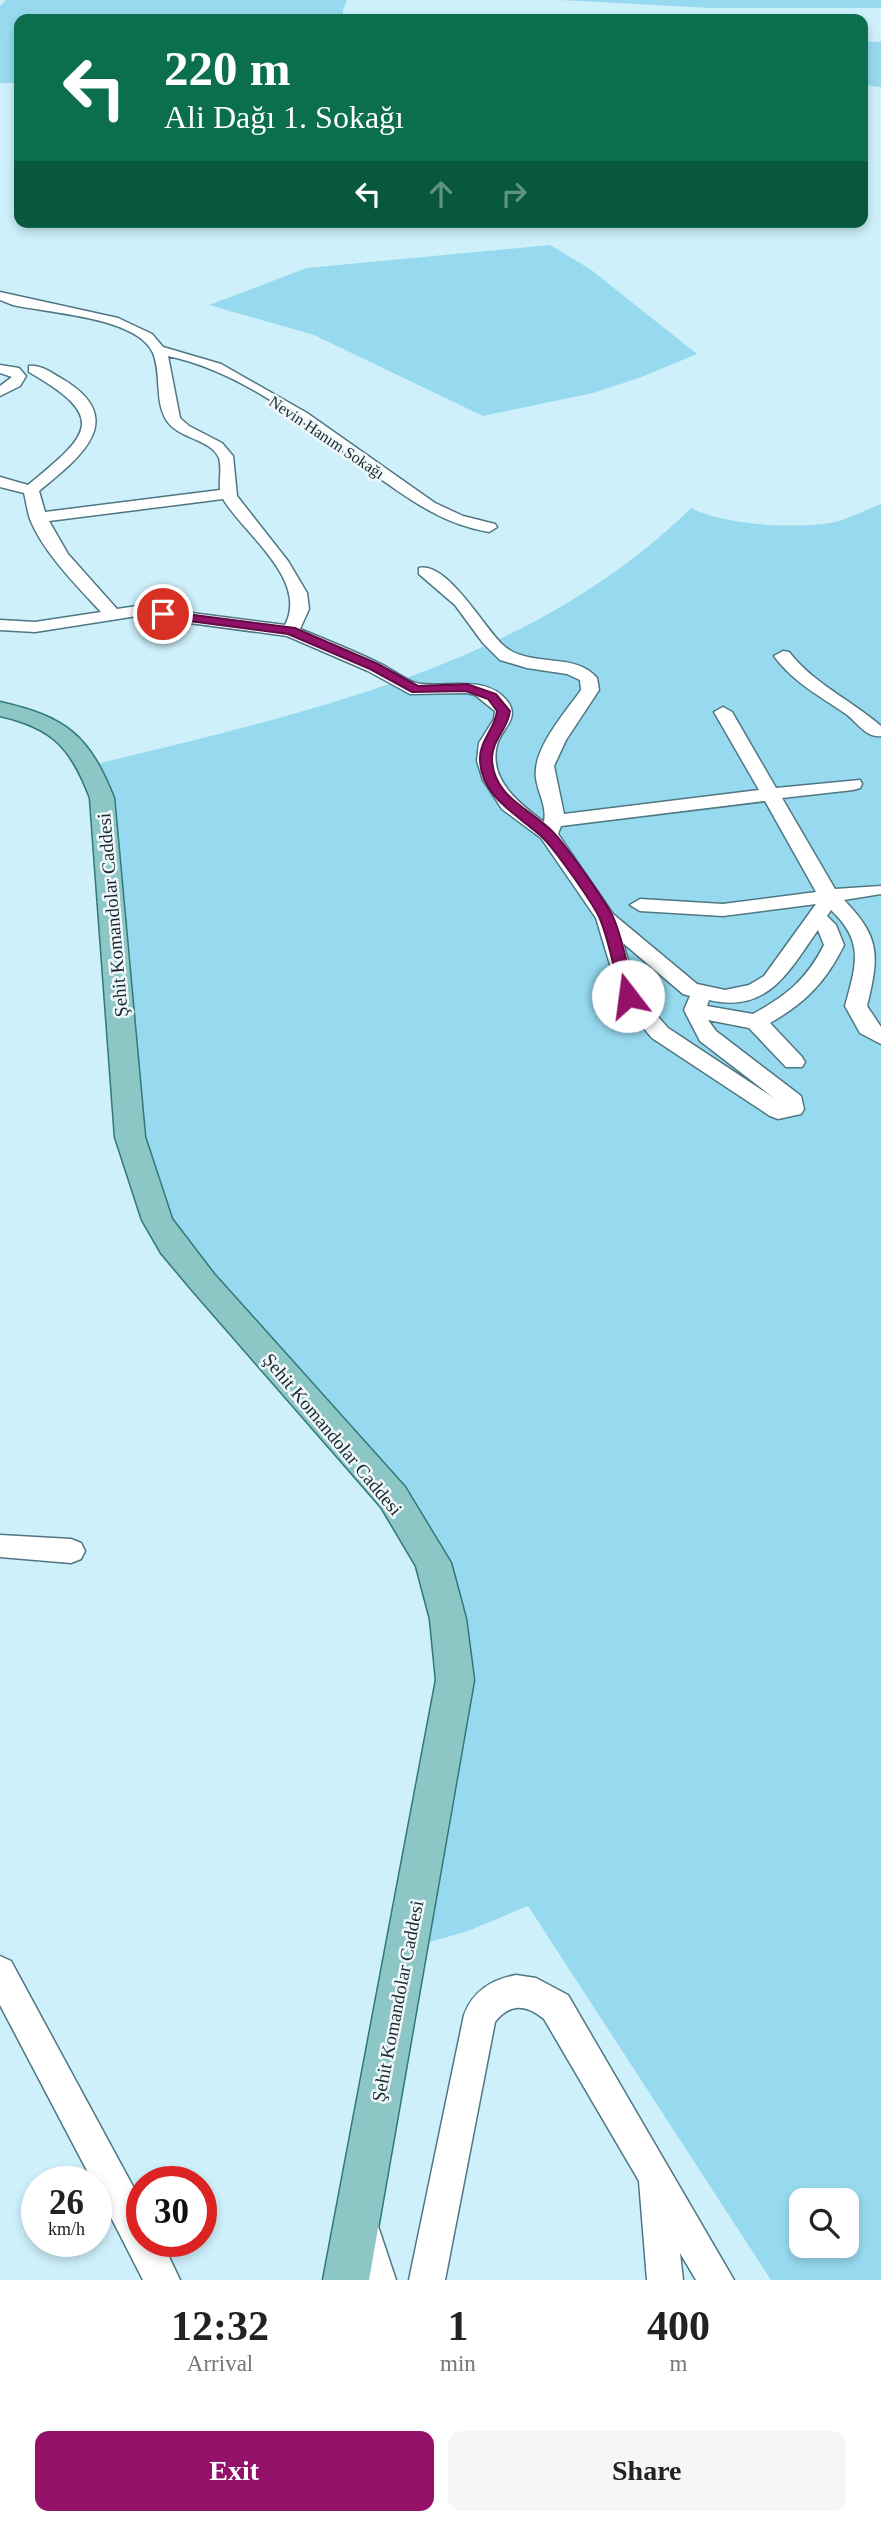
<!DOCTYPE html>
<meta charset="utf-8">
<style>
:root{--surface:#fff;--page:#f6f6f6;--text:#222;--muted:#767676;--accent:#94116a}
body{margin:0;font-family:Georgia,serif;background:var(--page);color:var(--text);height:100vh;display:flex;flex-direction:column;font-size:26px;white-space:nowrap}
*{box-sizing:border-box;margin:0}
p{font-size:23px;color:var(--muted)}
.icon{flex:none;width:38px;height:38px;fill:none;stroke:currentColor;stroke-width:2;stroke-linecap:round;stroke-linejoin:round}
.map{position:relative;height:2280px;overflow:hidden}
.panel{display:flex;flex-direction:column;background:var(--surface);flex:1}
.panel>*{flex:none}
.guide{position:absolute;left:14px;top:14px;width:854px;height:214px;border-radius:14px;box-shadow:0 4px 10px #0003;background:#0b6e4f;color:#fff;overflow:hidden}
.buttons{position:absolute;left:789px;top:2188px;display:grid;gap:14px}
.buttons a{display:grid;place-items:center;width:70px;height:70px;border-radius:14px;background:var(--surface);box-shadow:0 4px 10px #0003;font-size:35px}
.speed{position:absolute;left:21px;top:2166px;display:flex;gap:14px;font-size:35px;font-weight:700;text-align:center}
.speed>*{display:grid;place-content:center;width:91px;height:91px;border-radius:50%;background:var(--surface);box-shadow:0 4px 10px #0003;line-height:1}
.speed small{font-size:18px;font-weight:400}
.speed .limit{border:10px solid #d22;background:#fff;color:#111}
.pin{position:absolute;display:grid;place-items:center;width:60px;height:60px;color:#fff;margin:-30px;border:4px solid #fff;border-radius:50%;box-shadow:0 2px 7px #0007}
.me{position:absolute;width:77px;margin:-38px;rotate:345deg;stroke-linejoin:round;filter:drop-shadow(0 0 5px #0008)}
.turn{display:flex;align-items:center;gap:24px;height:147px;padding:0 35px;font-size:32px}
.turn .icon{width:91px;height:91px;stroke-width:2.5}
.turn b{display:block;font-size:49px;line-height:60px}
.lanes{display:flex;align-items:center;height:66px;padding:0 35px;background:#0003;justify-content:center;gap:35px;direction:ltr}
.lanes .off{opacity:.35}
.eta{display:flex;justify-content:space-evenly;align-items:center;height:119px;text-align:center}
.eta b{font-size:42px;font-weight:600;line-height:49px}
.cta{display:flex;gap:14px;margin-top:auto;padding:14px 35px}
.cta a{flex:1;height:80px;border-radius:14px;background:var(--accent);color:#fff;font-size:28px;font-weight:600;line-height:80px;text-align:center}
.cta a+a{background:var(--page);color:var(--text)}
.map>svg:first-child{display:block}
</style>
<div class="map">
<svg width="881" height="2280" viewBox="0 0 881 2280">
<rect width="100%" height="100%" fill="#cef0fb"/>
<g fill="#97daef" fill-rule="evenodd">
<path d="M6,0H347L343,10V19H19V83H0V6Z"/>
<path d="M560,0H881V8H710Z"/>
<path d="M863,41L881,42V87L863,85Z"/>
<path d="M550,245L590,269L697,354L639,378L593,393L483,416L314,335L209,305L307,268Z"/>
<path d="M881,504V2280H771L528,1906L468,1931L416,1946L458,1693L429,1565L149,1201L96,764C305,713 532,665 691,508C724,525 793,529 830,523C847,520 865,510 881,504ZM802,2200H847V2245H802Z"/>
</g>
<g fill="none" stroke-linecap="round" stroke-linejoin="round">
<defs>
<g id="minor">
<path d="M0,292L118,318L152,334L163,347L221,364L307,413L435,503L463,516L495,524L497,527L489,532C442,524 409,499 371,472C310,427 244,372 168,356L180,418L189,426L222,443L233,456L237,496L288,561L307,593L309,609L300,629C327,640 354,651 379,663C392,669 408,683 422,684C450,687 488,675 508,702C520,719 501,729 497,745C488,780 520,804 544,822C547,805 538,794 536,778C532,749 565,713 581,690L580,680L567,674L527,668L500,660L483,643L455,605L419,574V568C447,561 485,629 503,645C528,669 575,651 597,678L599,690L566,740L554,766L564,814L759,790L714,712L723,707L732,712L776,788L860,780L862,784L860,788L853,790L782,798L835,889L881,886V894L844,900C881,938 879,956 867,1006L881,1027V1044L860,1033L845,1006C856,965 865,942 831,910L827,916L836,925L844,945C826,982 805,1003 770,1023L802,1057L805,1062L802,1067H786L749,1028L708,1020L716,1031L801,1096L804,1109L801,1114L778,1119L770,1116L652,1038L621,1001L596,918L541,838L502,809L483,780L477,761L479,743L494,719L495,711L475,695L467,693L410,694L368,671L287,636L137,616L35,632L0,630V620L35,622L101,612C76,585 43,552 30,519C28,514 26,501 24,493L0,487V477L28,485C90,434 109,418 29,372V366C41,364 53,374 64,380C130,420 78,459 39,491L45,512L220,490C219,480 222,468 219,458C211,439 179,439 167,421C154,401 162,375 153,353C138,317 47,313 13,305L0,300ZM223,499C245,535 309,580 285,625L137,606L117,609L68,554L49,521ZM765,801L816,892L723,904L640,899L630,905L640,911L723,916L816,904L764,976L749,985L725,990L697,984L613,914L558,834L561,826ZM818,930L824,945C807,979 786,996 753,1014L707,1006L709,1000C768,1014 789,971 818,930ZM623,943L683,994L690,996L684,1010L700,1041L774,1098L668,1028L638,994Z"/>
<path d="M0,365L19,368L26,376L20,386L0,396V386L12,377L0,373Z"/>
<path d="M783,651L789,652C814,684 851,700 881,726V736C866,738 857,722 846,714C820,696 794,683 774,656Z"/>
<path d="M0,1535L71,1539L81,1543L85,1551L81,1559L71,1563L0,1557Z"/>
<path d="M0,1956L11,1961L142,2203V2242H162L180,2280H143L96,2188V2182H93L0,2005Z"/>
<path d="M516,1975L536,1978L568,1995L734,2280H696L680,2253L683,2280H647L639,2181L544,2019C526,2004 510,2003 495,2022L445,2280H409L464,2015C473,1991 491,1980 516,1975Z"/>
<path d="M363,2215L376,2220L396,2280H360L345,2233L350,2220Z"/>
</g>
<path id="major" d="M0,702C66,717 89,735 114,798L145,1137L172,1219L214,1274L405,1487L451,1563L466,1619L474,1680L369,2280H323L436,1680L430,1619L416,1566L381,1507L192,1290L161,1253L142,1220L115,1137L90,798C71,748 53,728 0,716Z"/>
</defs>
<use href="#minor" stroke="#4f7783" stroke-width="3"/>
<use href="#major" stroke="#317878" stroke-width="3"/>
<use href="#minor" fill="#fff" fill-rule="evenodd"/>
<use href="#major" fill="#8cc7c6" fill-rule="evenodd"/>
</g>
<path fill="#94116a" stroke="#600b45" stroke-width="2" d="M163,611L295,628L378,664L418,686L467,684L496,694L510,711C508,729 491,741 492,760C494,797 530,809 552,831C564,843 608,904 614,919C624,943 628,971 635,996L633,1000L628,1001L621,996C614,971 610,943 600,919C593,903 554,848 541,836C518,815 481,797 480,760C479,741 495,729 497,711L488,699L466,691L412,692L370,669L288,634L159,617L157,614Z"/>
<g text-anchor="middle" stroke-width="5" stroke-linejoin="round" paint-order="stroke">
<g font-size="16" fill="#18292e" stroke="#f0f8fb">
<text transform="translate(327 437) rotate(34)" y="6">Nevin Hanım Sokağı</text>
</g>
<g font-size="19" fill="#18292e" stroke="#f0f8fb">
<text transform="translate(112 915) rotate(-95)" y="7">Şehit Komandolar Caddesi</text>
<text transform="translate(333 1434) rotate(50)" y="7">Şehit Komandolar Caddesi</text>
<text transform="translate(397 2001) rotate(-79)" y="7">Şehit Komandolar Caddesi</text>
</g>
</g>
</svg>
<div class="buttons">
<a><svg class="icon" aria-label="search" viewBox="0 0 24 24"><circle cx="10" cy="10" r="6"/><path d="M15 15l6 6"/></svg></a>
</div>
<div class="speed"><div>26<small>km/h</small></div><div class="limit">30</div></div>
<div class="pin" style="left:163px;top:614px;background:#d93025"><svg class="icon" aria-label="arrive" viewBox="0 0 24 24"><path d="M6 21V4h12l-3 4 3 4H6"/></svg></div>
<svg class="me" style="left:628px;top:996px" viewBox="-20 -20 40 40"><circle r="19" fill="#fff"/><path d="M0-13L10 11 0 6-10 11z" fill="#94116a"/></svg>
<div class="guide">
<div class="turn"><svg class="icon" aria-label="left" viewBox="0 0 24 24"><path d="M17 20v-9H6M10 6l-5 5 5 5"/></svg><div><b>220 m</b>Ali Dağı 1. Sokağı</div></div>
<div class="lanes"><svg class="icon" aria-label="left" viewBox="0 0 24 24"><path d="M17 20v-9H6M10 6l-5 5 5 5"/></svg><svg class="icon off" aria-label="ahead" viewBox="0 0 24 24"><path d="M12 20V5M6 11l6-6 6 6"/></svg><svg class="icon off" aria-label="right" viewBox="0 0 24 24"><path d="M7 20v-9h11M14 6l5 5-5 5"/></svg></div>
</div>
</div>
<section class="panel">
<div class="eta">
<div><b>12:32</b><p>Arrival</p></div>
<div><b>1</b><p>min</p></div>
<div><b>400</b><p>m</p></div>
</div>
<div class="cta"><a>Exit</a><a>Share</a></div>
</section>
